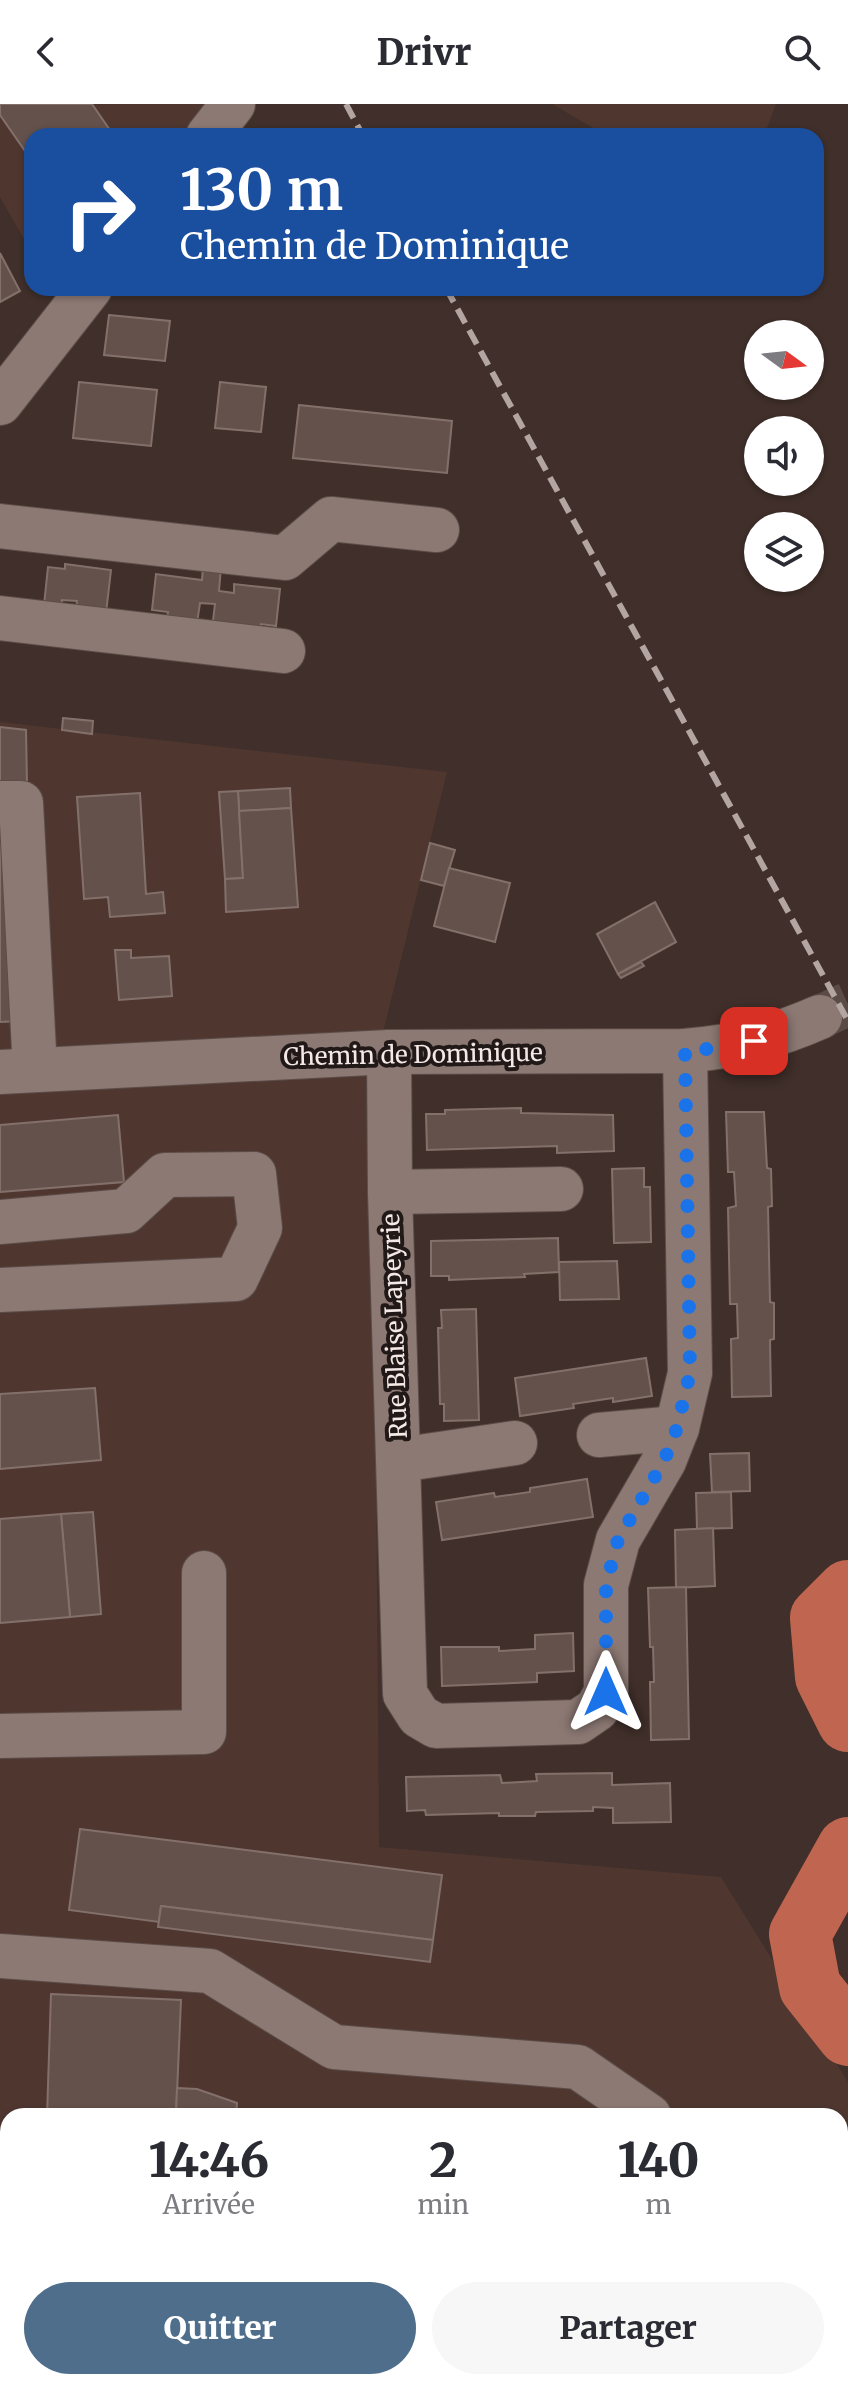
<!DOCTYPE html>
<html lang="fr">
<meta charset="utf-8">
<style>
:root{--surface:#fff;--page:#f7f7f7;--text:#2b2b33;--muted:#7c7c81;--accent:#4f6e8c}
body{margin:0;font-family:Merriweather,serif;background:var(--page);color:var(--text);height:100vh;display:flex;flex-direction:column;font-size:30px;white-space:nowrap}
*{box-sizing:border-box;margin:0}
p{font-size:26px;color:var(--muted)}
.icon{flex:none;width:44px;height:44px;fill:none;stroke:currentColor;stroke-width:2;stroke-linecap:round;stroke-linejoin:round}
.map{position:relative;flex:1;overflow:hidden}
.details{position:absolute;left:0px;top:2004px;width:848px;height:282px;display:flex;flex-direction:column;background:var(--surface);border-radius:24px 24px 0 0;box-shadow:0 2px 6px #0004}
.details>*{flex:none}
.banner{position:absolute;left:24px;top:24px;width:800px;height:168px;border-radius:24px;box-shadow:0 2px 6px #0004;background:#1a4fa0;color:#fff;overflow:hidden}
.needle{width:52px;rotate:105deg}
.fabs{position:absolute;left:744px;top:216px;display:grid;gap:16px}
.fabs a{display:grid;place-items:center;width:80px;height:80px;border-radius:50%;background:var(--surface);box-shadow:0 2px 6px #0004;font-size:40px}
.pin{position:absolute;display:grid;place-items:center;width:68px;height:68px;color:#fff;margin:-34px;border-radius:16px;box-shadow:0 4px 12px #0006}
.me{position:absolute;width:88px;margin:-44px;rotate:0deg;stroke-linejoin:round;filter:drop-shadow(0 0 6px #0008)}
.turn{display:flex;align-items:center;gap:28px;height:168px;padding:0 24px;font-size:36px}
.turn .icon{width:104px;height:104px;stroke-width:2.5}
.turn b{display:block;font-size:56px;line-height:68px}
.eta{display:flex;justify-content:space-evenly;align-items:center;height:136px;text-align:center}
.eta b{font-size:48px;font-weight:800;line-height:56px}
.cta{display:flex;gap:16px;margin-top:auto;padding:16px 24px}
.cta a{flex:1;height:92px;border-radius:48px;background:var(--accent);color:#fff;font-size:32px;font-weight:800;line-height:92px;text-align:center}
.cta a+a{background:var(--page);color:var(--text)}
header{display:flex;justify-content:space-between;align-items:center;height:104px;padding:0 24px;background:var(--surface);font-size:36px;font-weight:800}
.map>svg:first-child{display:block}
</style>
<header><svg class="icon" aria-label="back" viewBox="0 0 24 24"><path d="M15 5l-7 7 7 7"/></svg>Drivr<svg class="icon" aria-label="search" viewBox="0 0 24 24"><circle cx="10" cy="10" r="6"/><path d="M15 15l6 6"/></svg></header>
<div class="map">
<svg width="848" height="2285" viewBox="0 0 848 2285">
<rect width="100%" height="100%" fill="#402f2a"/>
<g fill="#4f3730" fill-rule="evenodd">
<path d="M0,0H256L231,32H32V149L0,93Z"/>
<path d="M552,0H776L764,32H607Z"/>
<path d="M0,618L447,668L373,969L379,1743L721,1773L848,1978V2285H0ZM8,2012H840V2278H8Z"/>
</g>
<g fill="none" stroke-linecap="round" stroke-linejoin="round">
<g stroke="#c06650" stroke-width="62">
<path d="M848,1487L821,1514L826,1573L848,1617"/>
<path d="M848,1744L800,1830L810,1883L848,1931"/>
</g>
</g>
<g fill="#64514c" stroke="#84706b" stroke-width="2">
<path d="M0,0H92L114,32H32V57L0,11Z"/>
<path d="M0,149L20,187L0,198Z"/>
<path d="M109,211L170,217L165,257L104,251Z"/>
<path d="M79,278L157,286L151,342L73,334Z"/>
<path d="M220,278L266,283L261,328L215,324Z"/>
<path d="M299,301L452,317L447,369L293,354Z"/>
<path d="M65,460L111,466L106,509L76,505L77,497L62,496L61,503L44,501L48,463L65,465Z"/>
<path d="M203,462L221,463L219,487L234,489V480L280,485L276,522L261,520L260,526L212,525L215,500L200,499L197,519L167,515L168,508L152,506L156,470L202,476Z"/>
<path d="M63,614L93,617L92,630L62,626Z"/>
<path d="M0,623L26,626L27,681L0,683Z"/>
<path d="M290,684L291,704L239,707L238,687Z"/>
<path d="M238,687L243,774L225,775L219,688Z"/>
<path d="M140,689L146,790L163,788L165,809L110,813L108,793L84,795L77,693Z"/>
<path d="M291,704L298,803L226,808L225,775L243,774L239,707Z"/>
<path d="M0,712L19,917L0,918Z"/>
<path d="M430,739L455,746L444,782L421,776Z"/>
<path d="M449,764L510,779L495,838L434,822Z"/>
<path d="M655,798L676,838L618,870L597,830Z"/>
<path d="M115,846H131V854L169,852L172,892L119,896Z"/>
<path d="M641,858L644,862L621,874L618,870Z"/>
<path d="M521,1004V1009L613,1011L614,1047L557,1049V1042L427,1046L426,1010H445V1006Z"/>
<path d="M726,1008H764L767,1064L771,1065L772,1102L768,1103L770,1198L774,1199V1235L770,1236L771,1292L732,1293L731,1235L738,1234L737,1200H730L728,1104L736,1102L734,1068H728Z"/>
<path d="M118,1011L124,1078L0,1088V1021Z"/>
<path d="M644,1064V1083H650L651,1138L614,1139L612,1065Z"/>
<path d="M558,1134L559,1168L524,1170L525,1173L449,1176V1172H431V1137Z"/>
<path d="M617,1157L619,1195L560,1196L559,1158Z"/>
<path d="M476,1205L479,1316L444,1317V1300H440L438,1224H442L441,1206Z"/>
<path d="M646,1254L652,1292L613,1298V1294L573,1300L574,1304L520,1312L515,1274Z"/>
<path d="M95,1284L101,1356L0,1365V1290Z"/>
<path d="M749,1349L750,1387L712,1388L710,1350Z"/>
<path d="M587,1375L593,1413L442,1436L436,1398L494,1389L495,1393L530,1388V1384Z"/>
<path d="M731,1388L732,1424L697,1425L696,1389Z"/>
<path d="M93,1408L101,1510L70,1513L61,1410Z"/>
<path d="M61,1410L70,1513L0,1519V1415Z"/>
<path d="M713,1424L715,1482L676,1484L675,1426Z"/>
<path d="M686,1483L689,1635L651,1636L650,1578H654L653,1543H650L648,1484Z"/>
<path d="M573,1529L574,1567L537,1569V1578L442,1582L441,1543H499V1547L535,1545V1531Z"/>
<path d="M612,1669V1681L670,1679L671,1718L613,1719V1704L593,1703V1707L536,1708L535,1712H499V1709L426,1711L425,1706L407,1707L406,1673L500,1671L502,1679L537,1677L536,1670Z"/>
<path d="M80,1725L442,1771L433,1836L161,1802L159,1818L69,1806Z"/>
<path d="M161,1802L433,1836L430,1858L158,1823Z"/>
<path d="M51,1890L181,1896L176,2012H47Z"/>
<path d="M177,1984L197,1985L237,1999L236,2012L176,2009Z"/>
<rect x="55" y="2278" width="641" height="7"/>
</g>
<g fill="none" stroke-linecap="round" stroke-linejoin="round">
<path stroke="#5b4b46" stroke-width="44" stroke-dasharray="44 22" stroke-linecap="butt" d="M820,913L848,900"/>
<defs>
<g id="minor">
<path d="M208,32L233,0"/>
<path d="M0,299L90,184"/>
<path d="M0,422L285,454L331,415L437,426"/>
<path d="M0,514L283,547"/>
<path d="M0,699H21L35,966"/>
<path d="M389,948L390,1088L405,1590L419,1612L436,1622L578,1618L597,1605L606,1588V1481L618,1436L664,1357L677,1324L690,1269L685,947"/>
<path d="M0,968L389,948L685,947C737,942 772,934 820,913"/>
<path d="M390,1088L561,1085"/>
<path d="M0,1118L126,1107L165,1071L254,1070L260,1124L236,1175L0,1186"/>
<path d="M599,1331L677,1324"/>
<path d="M399,1356L515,1339"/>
<path d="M0,1632L204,1628V1469"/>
<path d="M0,1852L210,1867L334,1943L578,1963L649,2012"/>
<path d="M745,2278L746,2285"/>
</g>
</defs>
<use href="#minor" stroke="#5c4d49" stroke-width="46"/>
<use href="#minor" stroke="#8d7974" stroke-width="44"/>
<g stroke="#b3a5a1" stroke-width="6" stroke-dasharray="16 8" stroke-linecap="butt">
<path d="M346,0L363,32"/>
<path d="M446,184L848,917"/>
</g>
</g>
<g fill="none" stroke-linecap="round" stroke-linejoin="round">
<path stroke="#1a73e8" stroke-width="14" stroke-dasharray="0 25.2" d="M606,1588V1481L618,1436L664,1357L677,1324L690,1269L685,947L730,943L754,937"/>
</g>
<g text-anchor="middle" stroke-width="8" stroke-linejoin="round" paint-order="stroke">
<g font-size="24" fill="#f5e9e6" stroke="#211917">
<text transform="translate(413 951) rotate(-1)" y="8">Chemin de Dominique</text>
<text transform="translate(395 1222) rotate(-92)" y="8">Rue Blaise Lapeyrie</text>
</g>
</g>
</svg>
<div class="fabs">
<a><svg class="needle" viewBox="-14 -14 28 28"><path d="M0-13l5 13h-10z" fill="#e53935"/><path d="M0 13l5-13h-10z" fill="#7c7c81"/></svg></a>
<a><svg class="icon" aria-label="sound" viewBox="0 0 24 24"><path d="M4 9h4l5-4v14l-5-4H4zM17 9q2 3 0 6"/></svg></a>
<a><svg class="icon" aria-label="layers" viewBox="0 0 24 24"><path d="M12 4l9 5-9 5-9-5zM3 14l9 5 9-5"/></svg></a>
</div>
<div class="pin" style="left:754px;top:937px;background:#d93025"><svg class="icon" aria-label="arrive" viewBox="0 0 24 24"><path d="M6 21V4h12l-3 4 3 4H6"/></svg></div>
<svg class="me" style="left:606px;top:1588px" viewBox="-20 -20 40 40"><path d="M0-17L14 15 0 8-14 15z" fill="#1a73e8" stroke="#fff" stroke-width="4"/></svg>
<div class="banner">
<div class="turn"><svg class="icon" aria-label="right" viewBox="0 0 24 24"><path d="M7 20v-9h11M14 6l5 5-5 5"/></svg><div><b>130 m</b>Chemin de Dominique</div></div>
</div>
<section class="details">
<div class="eta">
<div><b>14:46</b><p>Arrivée</p></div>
<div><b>2</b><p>min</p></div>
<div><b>140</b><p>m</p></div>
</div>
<div class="cta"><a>Quitter</a><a>Partager</a></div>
</section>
</div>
